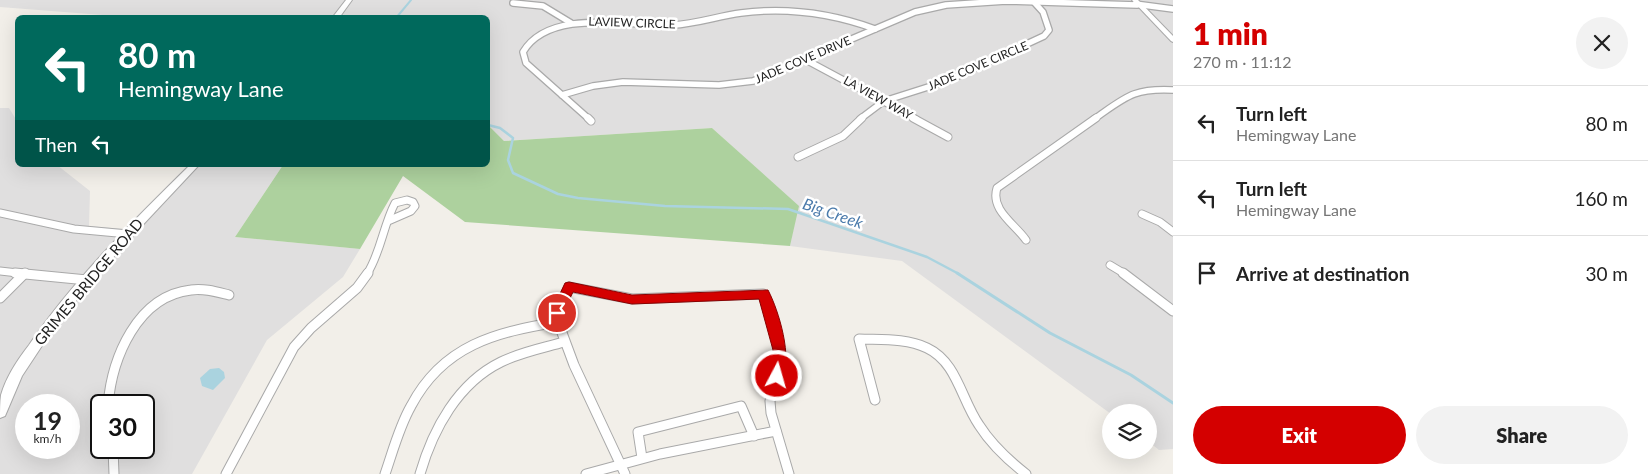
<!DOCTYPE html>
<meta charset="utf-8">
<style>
:root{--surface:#fff;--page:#f2f2f2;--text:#222;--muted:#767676;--line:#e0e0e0;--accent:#d40000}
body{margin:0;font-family:Lato,sans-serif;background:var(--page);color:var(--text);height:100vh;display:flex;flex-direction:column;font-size:19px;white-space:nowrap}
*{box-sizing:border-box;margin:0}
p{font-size:16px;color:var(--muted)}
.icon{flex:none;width:28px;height:28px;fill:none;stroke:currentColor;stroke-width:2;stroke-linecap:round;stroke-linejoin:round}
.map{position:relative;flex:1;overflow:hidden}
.sheet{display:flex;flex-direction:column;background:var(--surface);width:475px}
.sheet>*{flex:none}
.banner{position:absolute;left:15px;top:15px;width:475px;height:152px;border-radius:8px;box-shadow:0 5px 20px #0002;background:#00695c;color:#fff;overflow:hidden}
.controls{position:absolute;left:1102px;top:404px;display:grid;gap:10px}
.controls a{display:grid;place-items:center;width:55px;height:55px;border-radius:50%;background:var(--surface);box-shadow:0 5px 20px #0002;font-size:25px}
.speed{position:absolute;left:15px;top:394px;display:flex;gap:10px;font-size:25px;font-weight:700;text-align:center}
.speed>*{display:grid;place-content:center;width:65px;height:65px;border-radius:50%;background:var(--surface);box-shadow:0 5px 20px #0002;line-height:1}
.speed small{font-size:12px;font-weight:400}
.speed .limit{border:2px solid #111;border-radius:8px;background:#fff;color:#111}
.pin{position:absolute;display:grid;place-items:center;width:42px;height:42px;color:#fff;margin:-21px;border:2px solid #fff;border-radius:50%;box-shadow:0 1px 5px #0007}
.me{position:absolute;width:55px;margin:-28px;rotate:6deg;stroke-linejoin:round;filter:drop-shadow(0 0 4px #0008)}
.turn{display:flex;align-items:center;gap:18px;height:105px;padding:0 20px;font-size:22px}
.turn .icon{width:65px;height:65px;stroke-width:2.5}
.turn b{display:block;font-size:35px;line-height:42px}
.then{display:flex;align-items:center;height:48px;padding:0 20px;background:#0003;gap:10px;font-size:19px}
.round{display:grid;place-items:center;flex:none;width:52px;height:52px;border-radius:26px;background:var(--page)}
.overview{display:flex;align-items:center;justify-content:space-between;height:85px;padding:0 20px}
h1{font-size:30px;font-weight:800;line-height:38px;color:var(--accent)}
.primary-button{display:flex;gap:10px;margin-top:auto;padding:10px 20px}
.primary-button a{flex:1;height:58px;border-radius:30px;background:var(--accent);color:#fff;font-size:20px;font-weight:800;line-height:58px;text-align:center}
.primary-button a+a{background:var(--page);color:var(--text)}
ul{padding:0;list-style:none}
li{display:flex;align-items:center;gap:15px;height:75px;padding:0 20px;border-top:1px solid var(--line)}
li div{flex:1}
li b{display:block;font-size:19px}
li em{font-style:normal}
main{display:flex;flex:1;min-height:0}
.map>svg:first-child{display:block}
</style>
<main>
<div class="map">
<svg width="1173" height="474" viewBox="0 0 1173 474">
<rect width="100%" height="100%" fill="#f2efe9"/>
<g fill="#e0dfdf" fill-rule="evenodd">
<path d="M0,0H1173V449L1159,450L1149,442V412H1111V414L902,261L790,246L798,206L712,128L504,141L488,125V18H141L0,7Z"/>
<path d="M0,108H9L17,121L18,165H57L90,191L89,226L124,229L188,165H283L235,237L360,249L343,277L267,340L192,474H0ZM26,405H69V448H26ZM101,405H144V448H101Z"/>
</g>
<path fill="#add19e" d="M488,125L504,141L712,128L799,206L790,246L465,222L403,176L360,249L235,237L283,165H488Z"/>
<path fill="#aad3df" d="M219,368L224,372L225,378L213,390L202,386L200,378L210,369Z"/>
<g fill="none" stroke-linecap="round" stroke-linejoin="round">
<path stroke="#aad3df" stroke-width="2" d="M396,18L411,0"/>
<path stroke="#aad3df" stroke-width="2.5" d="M488,125L500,128L513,138L508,160L513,173L558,194L578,198L665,206L788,209L927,257L959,274"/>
<path stroke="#aad3df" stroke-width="3" d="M957,273L1050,333L1131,375L1173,403"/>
<defs>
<g id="minor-far2">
<path d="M513,3L543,6L571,23"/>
<path d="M1135,4L1173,9"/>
<path d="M806,60L916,119"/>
<path d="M562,95L593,86L623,82L719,85L753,81L915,12L946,5L1006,1L1137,5"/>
<path d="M589,119L526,63L523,52C550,7 631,27 673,25C696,24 718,16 741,13C787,7 831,13 875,29"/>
<path d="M860,119L884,101L947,81L1044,36L1049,30L1043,12L1033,1"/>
<path d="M1094,119C1126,97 1133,88 1173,90"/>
</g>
<g id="minor-far1">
<path d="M588,118L591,121"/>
<path d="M913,118L948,137"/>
<path d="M798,157L843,136L862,118"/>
<path d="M0,213L74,229L128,234"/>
<path d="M1142,214L1160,222L1173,232"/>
<path d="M1026,240C1015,224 990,210 997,188L1096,118"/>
<path d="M1110,265L1125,274"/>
<path d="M0,271L27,274"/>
<path d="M367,274C381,252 383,226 395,203L407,200L413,202L415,206L411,211L388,221"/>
</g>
<g id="minor">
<path d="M15,273L87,280"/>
<path d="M1123,273L1173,311"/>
<path d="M0,298L25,273"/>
<path d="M875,400L859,339C881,340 906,338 927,348C957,362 961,399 979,425C991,444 1008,460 1026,474"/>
<path d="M108,405C112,358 137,296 191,290C204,288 217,292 229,295"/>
<path d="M113,448L114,474"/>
<path d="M642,458L638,432L741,406L754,436"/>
<path d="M226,474L294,347L311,328L357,288L368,273"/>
<path d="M385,474C393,451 399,427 411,406C443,345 496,332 558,322"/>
<path d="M420,474C433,429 458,383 501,362C521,352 543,348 564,342"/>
<path d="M586,474L660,454L776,431"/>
<path d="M625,474L574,365L558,322L557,313L569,287L632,299L763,294L780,350L777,376L770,401L771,413L789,474"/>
</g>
<g id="tertiary">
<path d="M346,0H352L339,18H332Z"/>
<path d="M1132,0H1138L1173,36V42L1171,41Z"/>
<path d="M190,165H199L123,246L57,323L22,376L5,416L0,418C0,411 0,402 1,395C6,377 18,359 29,345C74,279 133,221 190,165Z"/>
</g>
</defs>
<use href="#minor-far2" stroke="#a9a9a9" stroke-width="8"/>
<use href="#minor-far1" stroke="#a9a9a9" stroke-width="9"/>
<use href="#minor" stroke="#a9a9a9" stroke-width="11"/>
<use href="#tertiary" stroke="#a9a9a9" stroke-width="2"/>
<use href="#minor-far2" stroke="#fff" stroke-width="5.5"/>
<use href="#minor-far1" stroke="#fff" stroke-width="7"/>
<use href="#minor" stroke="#fff" stroke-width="9"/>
<use href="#tertiary" fill="#fff" fill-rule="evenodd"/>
</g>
<path fill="#d40000" stroke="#8a0000" d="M569,282L632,295L768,290C779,311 793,358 782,380H772L770,376L773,350L759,299L632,304L573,292L561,317H552L551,313L565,283Z"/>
<g text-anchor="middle" stroke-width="5" stroke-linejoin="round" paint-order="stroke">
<g font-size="12" fill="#222" stroke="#fff">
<text transform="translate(632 23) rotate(2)" y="4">LAVIEW CIRCLE</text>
<text transform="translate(803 60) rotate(-23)" y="4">JADE COVE DRIVE</text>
<text transform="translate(978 66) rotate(-23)" y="4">JADE COVE CIRCLE</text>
<text transform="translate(878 98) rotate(29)" y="4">LA VIEW WAY</text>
</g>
<g font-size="15" fill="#222" stroke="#fff">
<text transform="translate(89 282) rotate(-50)" y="5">GRIMES BRIDGE ROAD</text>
</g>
<g font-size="16" font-style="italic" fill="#4a7aab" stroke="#fff">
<text transform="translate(833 213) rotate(19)" y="6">Big Creek</text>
</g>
</g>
</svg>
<div class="controls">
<a><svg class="icon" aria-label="layers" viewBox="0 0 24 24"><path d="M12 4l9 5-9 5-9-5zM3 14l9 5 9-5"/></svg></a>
</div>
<div class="speed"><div>19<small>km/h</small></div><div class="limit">30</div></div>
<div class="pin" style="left:557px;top:313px;background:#d93025"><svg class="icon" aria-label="arrive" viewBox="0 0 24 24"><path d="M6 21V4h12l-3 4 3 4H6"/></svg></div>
<svg class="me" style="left:777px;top:376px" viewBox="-20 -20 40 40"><circle r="17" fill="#d40000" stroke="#fff" stroke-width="3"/><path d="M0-11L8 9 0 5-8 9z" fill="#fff"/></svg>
<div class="banner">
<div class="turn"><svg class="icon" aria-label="left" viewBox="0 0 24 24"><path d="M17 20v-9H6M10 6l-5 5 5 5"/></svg><div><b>80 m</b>Hemingway Lane</div></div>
<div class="then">Then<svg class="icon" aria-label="left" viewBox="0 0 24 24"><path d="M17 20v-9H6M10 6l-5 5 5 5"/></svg></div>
</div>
</div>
<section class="sheet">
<div class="overview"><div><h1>1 min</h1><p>270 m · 11:12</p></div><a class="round"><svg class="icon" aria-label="close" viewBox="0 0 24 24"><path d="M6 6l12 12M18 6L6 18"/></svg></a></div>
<ul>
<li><svg class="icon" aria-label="left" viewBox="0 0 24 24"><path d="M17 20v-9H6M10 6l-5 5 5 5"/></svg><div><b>Turn left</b><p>Hemingway Lane</p></div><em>80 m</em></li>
<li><svg class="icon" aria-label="left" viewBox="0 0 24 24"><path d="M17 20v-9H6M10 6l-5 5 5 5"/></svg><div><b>Turn left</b><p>Hemingway Lane</p></div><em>160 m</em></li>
<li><svg class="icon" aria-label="arrive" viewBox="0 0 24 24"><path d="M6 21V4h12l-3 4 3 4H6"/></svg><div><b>Arrive at destination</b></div><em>30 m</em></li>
</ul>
<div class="primary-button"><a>Exit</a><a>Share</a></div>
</section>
</main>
